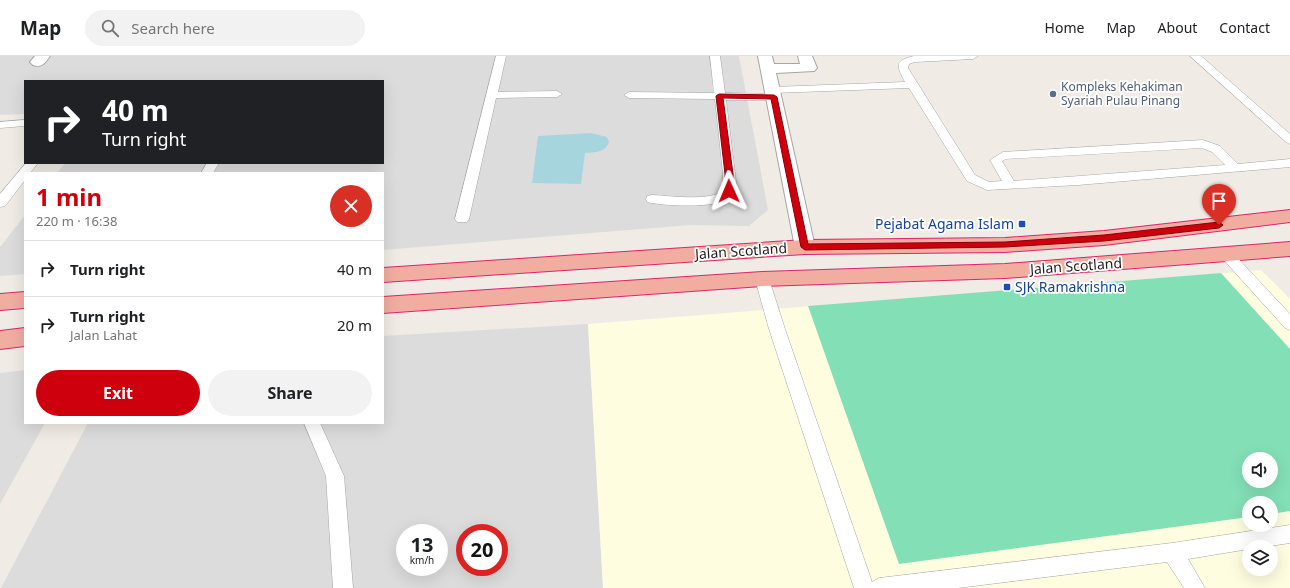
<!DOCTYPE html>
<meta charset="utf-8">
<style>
:root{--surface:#fff;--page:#f2f2f2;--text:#202124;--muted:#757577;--line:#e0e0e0;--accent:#cf000e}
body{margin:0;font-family:"Noto Sans",sans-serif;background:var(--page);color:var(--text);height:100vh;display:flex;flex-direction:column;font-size:15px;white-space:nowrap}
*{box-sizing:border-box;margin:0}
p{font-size:13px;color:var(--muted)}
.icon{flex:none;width:22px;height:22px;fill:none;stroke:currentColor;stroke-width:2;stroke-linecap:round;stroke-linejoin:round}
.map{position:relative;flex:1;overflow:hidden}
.details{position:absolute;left:24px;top:116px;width:360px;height:252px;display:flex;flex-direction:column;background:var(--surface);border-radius:0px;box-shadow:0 4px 16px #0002}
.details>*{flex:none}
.hud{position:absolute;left:24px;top:24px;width:360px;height:84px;border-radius:0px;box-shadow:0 4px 16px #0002;background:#202124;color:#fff;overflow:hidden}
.buttons{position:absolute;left:1242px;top:396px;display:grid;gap:8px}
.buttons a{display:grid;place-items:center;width:36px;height:36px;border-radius:50%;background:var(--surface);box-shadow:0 4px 16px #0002;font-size:20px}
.speed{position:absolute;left:396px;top:468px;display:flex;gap:8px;font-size:20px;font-weight:700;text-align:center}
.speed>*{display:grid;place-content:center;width:52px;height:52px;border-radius:50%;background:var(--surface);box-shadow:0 4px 16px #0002;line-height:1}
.speed small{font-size:10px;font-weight:400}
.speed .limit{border:6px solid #d22;background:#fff;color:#111}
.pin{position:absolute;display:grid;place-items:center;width:34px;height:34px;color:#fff;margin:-41px -17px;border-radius:50% 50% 50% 0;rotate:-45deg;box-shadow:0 0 4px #0007}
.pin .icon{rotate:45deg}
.me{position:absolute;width:44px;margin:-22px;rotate:359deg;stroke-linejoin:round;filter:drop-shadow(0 0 3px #0008)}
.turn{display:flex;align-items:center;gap:14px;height:84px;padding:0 12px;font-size:18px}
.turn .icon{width:52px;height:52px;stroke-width:2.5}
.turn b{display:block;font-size:28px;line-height:34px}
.round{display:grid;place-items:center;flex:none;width:42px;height:42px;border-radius:21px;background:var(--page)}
.overview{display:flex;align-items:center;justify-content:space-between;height:68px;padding:0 12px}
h1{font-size:24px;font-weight:700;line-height:30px;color:var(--accent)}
.primary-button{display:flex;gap:8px;margin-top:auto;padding:8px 12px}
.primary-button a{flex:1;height:46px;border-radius:24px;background:var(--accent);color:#fff;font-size:16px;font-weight:700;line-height:46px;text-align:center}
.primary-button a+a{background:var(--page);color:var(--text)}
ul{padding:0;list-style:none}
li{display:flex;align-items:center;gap:12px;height:56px;padding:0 12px;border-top:1px solid var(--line)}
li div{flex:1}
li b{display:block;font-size:15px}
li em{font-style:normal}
header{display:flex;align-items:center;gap:24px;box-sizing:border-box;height:56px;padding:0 20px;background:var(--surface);border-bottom:1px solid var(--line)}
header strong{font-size:19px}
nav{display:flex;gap:22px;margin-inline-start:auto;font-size:14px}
.search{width:280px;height:36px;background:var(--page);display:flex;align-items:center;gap:10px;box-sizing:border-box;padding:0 14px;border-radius:22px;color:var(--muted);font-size:15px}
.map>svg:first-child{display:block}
</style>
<header>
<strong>Map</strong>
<div class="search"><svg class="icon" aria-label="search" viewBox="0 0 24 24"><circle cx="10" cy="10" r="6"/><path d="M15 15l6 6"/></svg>Search here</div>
<nav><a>Home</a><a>Map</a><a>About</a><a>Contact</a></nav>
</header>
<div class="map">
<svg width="1290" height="532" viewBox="0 0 1290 532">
<rect width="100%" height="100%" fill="#f0ece5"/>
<g fill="#dddcdc" fill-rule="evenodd">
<path d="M0,0H739L768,154L749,170L691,169L383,194V117H57L65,107H383V25H25V58L0,59Z"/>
<path d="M25,159V218L0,220V191Z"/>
<path d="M588,268L603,532H1L88,367H383V280ZM405,477H439V511H405ZM465,477H499V511H465Z"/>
<path d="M25,314V367H45L0,448V317Z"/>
</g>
<path fill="#fffde0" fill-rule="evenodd" d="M1261,214L1290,243V532H603L588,268ZM1249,403H1271V425H1249ZM1249,447H1271V469H1249ZM1249,491H1271V513H1249Z"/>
<path fill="#83dfb6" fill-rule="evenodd" d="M1221,217L1290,293V455L1271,458V447H1249V461L899,508L808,250ZM1249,403H1271V425H1249Z"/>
<path fill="#a6d5de" d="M591,77L607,81L609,86C605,97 595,96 585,97L581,128L532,127L538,80Z"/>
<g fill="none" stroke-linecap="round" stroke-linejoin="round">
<defs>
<g id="service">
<path d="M496,0H506L498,36L557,35L562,38L557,41L496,42L469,163L467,166H457L455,163Z"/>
<path d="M710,0H720L725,37L774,38L779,41L774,44H726L736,126C736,131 735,137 731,141C720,153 663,150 647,146L646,143L647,140L652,139C671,140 705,145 722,136L723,118L715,43L629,42L624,39L629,36L714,37Z"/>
<path d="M914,0H978L973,3L915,6L909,8L908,12L975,119L989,126L1002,125L990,104L1003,96L1203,84L1220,90L1238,108L1290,103V111L1078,129L987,134L967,125L909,32L773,37L768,34L773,31L905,26C897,10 893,5 914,0ZM1202,92L1212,96L1225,109L1014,125L1002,105L1006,103Z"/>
<path d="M1190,0H1201L1290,78V88L1286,86Z"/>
<path d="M25,64V70L0,72V66Z"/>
<path d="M26,107H38L30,117H25V124L5,150L0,151V138Z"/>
<path d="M207,107H219L213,117H201Z"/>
<path d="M1226,193L1231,195L1290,258V274L1285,272L1221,201L1219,198L1221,195Z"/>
<path d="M762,218L767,219L769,223L785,273L872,526L879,522L1172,487L1290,469V487L1264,491H1249V493L1188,503L1205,532H1184L1167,506L958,532H854L769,273L755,223L757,219Z"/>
<path d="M304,367H320L344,420L353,532H333L326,420Z"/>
</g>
<g id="minor">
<path d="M35,0H50C45,7 42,12 33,9L30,6Z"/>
<path d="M758,0H772L774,8H800L798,0H812L817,12L814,15L776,17L815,191L812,196L805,198L798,196L795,191Z"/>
</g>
<g id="trunk">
<path d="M1290,154V166L1104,189L1005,196L805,198L383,226V212L805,184L1005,182L1104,175Z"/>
<path d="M1290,186V200L1005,222L762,230L383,257V241L762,216L1005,208Z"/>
<path d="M25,236V252L0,254V238Z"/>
<path d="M25,272V290L0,293V275Z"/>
</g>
</defs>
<use href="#service" stroke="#a6a6a6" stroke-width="1"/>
<use href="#minor" stroke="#a6a6a6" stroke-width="2"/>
<use href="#trunk" stroke="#dc2470" stroke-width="2"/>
<use href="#service" fill="#fff" fill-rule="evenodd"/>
<use href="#minor" fill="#fff" fill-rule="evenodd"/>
<use href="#trunk" fill="#f2ada1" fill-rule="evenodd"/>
</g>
<path fill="#cf000e" stroke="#870009" d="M719,38L774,39L777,41L808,188L1005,186L1104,179L1219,166L1223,169L1219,172L1104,185L1005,191L805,194L801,191L771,43L723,42L733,118V135L729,137L725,135V118L716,40Z"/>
<circle fill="#5c6f8a" stroke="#fff" stroke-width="1.5" cx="1053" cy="38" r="4"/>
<g fill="#1a4fb4" stroke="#fff" stroke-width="1.5">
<rect x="1018" y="164" width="8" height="8" rx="2"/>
<rect x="1003" y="227" width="8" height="8" rx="2"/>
</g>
<g text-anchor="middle" stroke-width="3.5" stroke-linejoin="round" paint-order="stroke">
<g font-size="12" fill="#4e5e75" stroke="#fff" text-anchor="start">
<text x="1061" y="35">Kompleks Kehakiman<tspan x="1061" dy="14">Syariah Pulau Pinang</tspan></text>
</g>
<g font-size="14" fill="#164399" stroke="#fff" text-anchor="end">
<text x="1014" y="173">Pejabat Agama Islam</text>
<text x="1015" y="236" text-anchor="start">SJK Ramakrishna</text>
</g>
<g font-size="14" fill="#1f1f1f" stroke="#fff">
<text transform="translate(741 195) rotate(-4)" y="5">Jalan Scotland</text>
<text transform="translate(1076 210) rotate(-4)" y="5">Jalan Scotland</text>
</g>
</g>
</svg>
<div class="buttons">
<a><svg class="icon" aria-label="sound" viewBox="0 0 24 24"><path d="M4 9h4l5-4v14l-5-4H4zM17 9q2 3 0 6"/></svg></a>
<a><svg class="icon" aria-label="search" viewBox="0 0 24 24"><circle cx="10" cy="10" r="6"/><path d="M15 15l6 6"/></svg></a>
<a><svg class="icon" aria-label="layers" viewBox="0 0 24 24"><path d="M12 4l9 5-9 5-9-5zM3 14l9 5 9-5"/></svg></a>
</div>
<div class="speed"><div>13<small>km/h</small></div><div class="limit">20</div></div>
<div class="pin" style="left:1219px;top:169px;background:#d93025"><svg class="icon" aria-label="arrive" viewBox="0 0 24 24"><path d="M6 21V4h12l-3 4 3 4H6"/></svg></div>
<svg class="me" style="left:729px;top:135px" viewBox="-20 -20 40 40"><path d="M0-17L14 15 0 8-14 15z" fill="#cf000e" stroke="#fff" stroke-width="4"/></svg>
<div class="hud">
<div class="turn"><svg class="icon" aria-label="right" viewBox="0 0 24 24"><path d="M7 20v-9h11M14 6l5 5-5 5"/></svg><div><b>40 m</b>Turn right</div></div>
</div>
<section class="details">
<div class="overview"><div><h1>1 min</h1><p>220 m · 16:38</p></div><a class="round" style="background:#d93025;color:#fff"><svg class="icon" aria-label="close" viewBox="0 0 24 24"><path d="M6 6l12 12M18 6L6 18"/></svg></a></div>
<ul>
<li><svg class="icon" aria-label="right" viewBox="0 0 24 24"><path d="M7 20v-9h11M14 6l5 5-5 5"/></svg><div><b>Turn right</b></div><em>40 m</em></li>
<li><svg class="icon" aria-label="right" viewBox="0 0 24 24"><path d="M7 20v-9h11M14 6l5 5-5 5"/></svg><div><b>Turn right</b><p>Jalan Lahat</p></div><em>20 m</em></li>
</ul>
<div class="primary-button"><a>Exit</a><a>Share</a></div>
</section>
</div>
